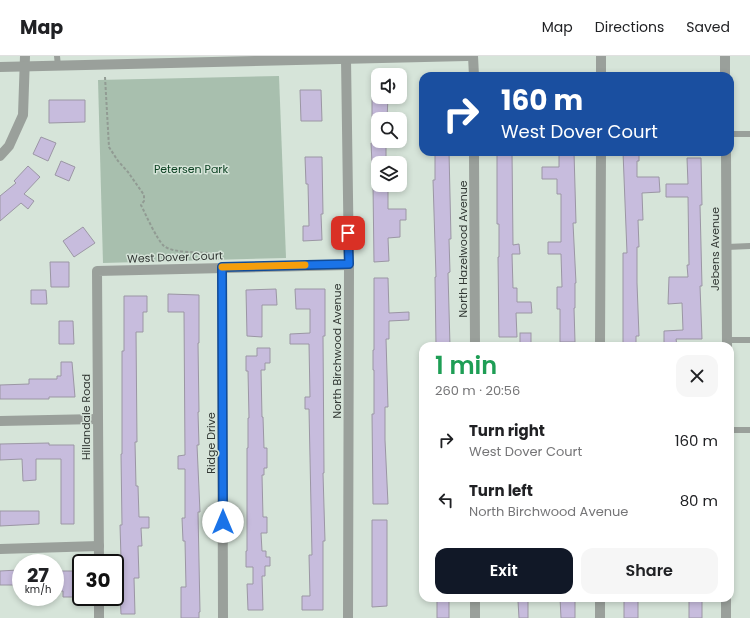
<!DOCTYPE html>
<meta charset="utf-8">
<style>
:root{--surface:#fff;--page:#f6f6f6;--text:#202124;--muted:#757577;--line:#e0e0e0;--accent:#111827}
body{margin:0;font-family:Poppins,sans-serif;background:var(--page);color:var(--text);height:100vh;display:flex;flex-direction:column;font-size:15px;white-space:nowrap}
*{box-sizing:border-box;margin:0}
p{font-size:13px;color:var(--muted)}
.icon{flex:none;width:22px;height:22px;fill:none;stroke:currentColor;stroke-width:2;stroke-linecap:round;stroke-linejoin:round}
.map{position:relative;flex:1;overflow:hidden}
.details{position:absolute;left:419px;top:286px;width:315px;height:260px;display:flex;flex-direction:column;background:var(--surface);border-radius:12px;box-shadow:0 2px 6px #0003}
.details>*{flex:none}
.banner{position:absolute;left:419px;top:16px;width:315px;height:84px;border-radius:12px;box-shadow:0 2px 6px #0003;background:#1a4fa0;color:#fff;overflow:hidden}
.tools{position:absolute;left:371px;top:12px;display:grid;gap:8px}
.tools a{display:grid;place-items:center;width:36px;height:36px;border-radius:8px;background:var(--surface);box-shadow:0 2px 6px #0003;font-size:20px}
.speed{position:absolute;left:12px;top:498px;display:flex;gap:8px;font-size:20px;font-weight:700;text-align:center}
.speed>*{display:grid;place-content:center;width:52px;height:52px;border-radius:50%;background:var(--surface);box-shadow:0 2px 6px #0003;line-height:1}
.speed small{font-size:10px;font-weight:400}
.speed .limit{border:2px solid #111;border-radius:6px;background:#fff;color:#111}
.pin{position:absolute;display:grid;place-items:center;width:34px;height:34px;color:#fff;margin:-17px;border-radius:8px;box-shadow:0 2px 6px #0006}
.me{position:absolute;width:44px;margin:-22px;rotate:0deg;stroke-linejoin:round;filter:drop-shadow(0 0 3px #0008)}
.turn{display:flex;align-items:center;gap:14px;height:84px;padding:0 16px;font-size:18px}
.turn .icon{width:52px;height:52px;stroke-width:2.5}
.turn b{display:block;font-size:28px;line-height:34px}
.round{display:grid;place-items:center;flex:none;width:42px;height:42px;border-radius:12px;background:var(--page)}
.headline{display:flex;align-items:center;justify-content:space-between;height:68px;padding:0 16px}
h1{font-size:24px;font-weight:600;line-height:30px;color:#1e9e55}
.primary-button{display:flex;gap:8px;margin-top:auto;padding:8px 16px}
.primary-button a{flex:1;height:46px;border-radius:12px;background:var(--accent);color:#fff;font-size:16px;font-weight:600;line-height:46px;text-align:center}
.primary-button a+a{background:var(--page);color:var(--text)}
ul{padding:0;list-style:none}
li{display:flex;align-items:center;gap:12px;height:60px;padding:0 16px}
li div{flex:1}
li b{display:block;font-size:15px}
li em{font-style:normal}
header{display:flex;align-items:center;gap:24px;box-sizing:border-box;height:56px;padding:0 20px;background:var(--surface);border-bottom:1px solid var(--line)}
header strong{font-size:19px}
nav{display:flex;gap:22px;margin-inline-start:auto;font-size:14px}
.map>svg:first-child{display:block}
</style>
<header>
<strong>Map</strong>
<nav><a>Map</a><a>Directions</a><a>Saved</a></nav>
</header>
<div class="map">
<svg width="750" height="562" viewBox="0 0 750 562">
<rect width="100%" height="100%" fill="#d6e4d9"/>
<path fill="#a8bfae" d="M279,20L286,202L103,207L98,24Z"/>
<g fill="#c7bcdd" stroke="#9b96a4">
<path d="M300,34H321L322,65H301Z"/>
<path d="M372,41H388L387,63H372Z"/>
<path d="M49,44H85V66L49,67Z"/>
<path d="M41,81L56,87L48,105L33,98Z"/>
<path d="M371,87H386V107H372Z"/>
<path d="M435,96H449L451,183H449L450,216L448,217L450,290H436L435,221H436L433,124H435Z"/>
<path d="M497,96H512L513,189L519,188L520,198H512L513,232H517V246H531L532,257H516L517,281H499L498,201H499V168H497Z"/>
<path d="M559,96H574L576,167H573L576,227H575V252H574L575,286H560V253H557V231H562L561,198H548V186H561V138H557V123H542V111H559Z"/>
<path d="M623,96H639V105H637V121H659L660,136L642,137L643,164H638L639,191H637V227L639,280H636V290H623V197H627Z"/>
<path d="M305,101H322L323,158H321L322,184L303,185V170H309L308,128H306Z"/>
<path d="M687,102H701L702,149H700L702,230H700L702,283H676L677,290H664V275L683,274L682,247L668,248L669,221H688L687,209H689L688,141H666V128H688Z"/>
<path d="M61,105L75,111L69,125L55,119Z"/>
<path d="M28,110L40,121L24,138L34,145L28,153L21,147L0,165V140L16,127L14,125Z"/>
<path d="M373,129H388V153H406V164H400V181L388,182L389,205L374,206Z"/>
<path d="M83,171L95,187L74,201L63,185Z"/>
<path d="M50,206H69V231H51Z"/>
<path d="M374,222H388L389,257L409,256V264L389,265V283H386L388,351H385V384L388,448H373L372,358H374V314H373V294H374Z"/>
<path d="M276,233L277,249H262V281L247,280L246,234Z"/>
<path d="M295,233H325V280H323L324,417H323L325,485H323V554H302V540H310L309,499H312L309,353H305V341H310L309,288H290V278L310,277V253H296Z"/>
<path d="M31,234H46L47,248H31Z"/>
<path d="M168,238L199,239V287H198L199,356H198L199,389H197L200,456H198L200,556H199V562H181V531H186L185,485H183L182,462H185V413H178V400L185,399L184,256H168Z"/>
<path d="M124,240H147V256H143V276H136L137,386H135L136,430H138L139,461H149V472H141L142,490H138L139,522H134L135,558H121L120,535H122L120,469H122L121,398H122V295H124Z"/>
<path d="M59,265H73L74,288H59Z"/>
<rect x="520" y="277" width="11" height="10"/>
<path d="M257,292H270V307H265V314H261L262,361H263L264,392H267V412H264V419H262L263,461H267V477H261L262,495H266V501H270V510H265V520H262L263,554H248L247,528H253V511H246V495H247V392H248V362H249L248,315H246V300H257Z"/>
<path d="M61,306H72L75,341H49V343H0V329L29,328V323H57V320H61Z"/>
<path d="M49,387V389H74V468H61V403H36V424L23,425L22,403L0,404V388Z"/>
<path d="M0,455H39V468L0,470Z"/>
<path d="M372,464H387V550L372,551Z"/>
<path d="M18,514V529H0V515Z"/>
<path d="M60,515H75V541H63V535H57V521H60Z"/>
<rect x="437" y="542" width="12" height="20"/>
<path d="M560,542H575V562H561Z"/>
<rect x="624" y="542" width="14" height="20"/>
<rect x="689" y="542" width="13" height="20"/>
<path d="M518,545H528V562H519Z"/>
</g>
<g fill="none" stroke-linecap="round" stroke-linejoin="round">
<path stroke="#919b93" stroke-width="2" stroke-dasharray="3 2" stroke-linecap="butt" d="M105,21L109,91L118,105L128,116L144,139V145L141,149C146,159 157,184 164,190C173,197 197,196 208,197L209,203"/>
<g stroke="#9aa09b" stroke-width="6">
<path d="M57,0L58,10"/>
<path d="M730,78H750"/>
<path d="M727,191L750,190"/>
<path d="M727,284H750"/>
<path d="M730,374H750"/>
</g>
<g stroke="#9aa09b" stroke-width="10">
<path d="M473,0L474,20"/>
<path d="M725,0V20"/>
<path d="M346,3L349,209L348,562"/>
<path d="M601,20V0"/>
<path d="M474,96L475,290"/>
<path d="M726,96L727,290"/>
<path d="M0,100L9,90L23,59L25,0"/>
<path d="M222,211L223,562"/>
<path d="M600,290L601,96"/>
<path d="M0,365L98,363"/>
<path d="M0,493L99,490"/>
<path d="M99,507L97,215L349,209"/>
<path d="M99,541V562"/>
<path d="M600,542V562"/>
<path d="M475,562V542"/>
<path d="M726,562V542"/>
</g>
<path stroke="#9aa09b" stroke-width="10" d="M0,11L467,0"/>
</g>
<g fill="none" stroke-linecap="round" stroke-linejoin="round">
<defs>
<path id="route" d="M223,466L222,211L349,208L348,177"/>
</defs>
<use href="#route" stroke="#114b97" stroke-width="10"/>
<use href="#route" stroke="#1a73e8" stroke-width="7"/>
<path stroke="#f59e0b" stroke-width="7" d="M222,211L305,209"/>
</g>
<g text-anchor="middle" stroke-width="3" stroke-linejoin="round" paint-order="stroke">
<g font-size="11" fill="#0d4223" stroke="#d6e4d9">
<text x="191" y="117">Petersen Park</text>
</g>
<g font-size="11" fill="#313733" stroke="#d6e4d9">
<text transform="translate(463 193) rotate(-90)" y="4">North Hazelwood Avenue</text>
<text transform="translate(715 193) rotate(-90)" y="4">Jebens Avenue</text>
<text transform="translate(175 201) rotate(-2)" y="4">West Dover Court</text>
<text transform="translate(337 295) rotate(-90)" y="4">North Birchwood Avenue</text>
<text transform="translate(86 361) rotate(-90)" y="4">Hillandale Road</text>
<text transform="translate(211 387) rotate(-90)" y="4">Ridge Drive</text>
</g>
</g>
</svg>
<div class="tools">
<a><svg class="icon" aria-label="sound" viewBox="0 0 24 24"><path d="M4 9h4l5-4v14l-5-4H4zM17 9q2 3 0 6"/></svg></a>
<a><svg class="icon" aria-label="search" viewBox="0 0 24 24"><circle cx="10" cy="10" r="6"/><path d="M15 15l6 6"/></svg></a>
<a><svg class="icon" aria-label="layers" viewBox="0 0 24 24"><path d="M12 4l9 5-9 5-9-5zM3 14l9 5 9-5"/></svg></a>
</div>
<div class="speed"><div>27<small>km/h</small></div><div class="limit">30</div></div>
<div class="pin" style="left:348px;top:177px;background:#d93025"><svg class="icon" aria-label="arrive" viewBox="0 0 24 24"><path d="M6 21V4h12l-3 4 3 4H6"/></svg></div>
<svg class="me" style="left:223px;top:466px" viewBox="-20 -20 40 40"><circle r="19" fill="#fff"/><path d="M0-13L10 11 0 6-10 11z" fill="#1a73e8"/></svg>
<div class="banner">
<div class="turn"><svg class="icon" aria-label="right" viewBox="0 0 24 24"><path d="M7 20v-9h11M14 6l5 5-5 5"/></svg><div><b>160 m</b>West Dover Court</div></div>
</div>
<section class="details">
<div class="headline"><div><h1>1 min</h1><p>260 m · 20:56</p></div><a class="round"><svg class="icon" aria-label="close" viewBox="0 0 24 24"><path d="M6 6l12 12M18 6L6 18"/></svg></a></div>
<ul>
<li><svg class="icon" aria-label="right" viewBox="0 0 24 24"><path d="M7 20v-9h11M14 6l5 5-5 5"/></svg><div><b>Turn right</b><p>West Dover Court</p></div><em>160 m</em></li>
<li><svg class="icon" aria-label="left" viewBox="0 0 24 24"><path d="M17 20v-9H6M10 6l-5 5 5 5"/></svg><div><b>Turn left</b><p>North Birchwood Avenue</p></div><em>80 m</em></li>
</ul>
<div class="primary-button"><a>Exit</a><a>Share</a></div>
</section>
</div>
